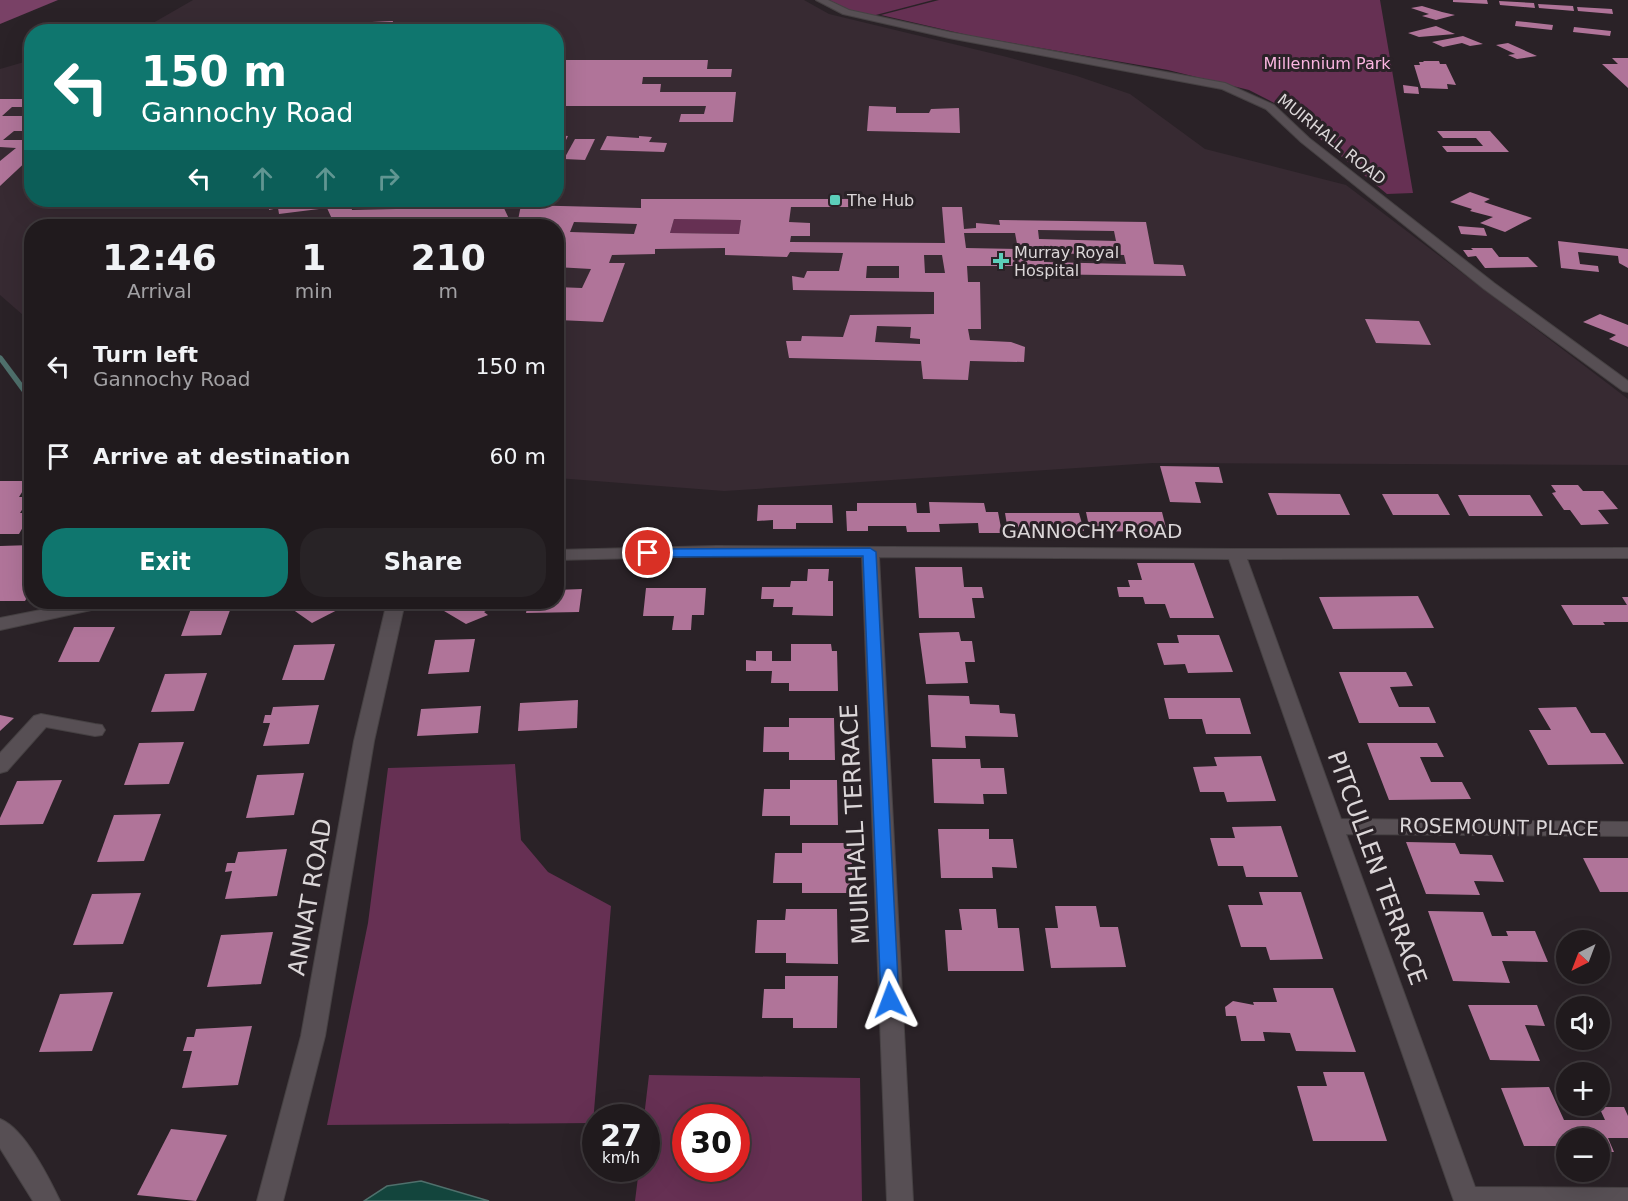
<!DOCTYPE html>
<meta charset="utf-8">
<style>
:root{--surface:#201a1d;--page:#282326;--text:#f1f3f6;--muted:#a2a1a4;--line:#3d383b;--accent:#0f766e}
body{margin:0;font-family:"DejaVu Sans",sans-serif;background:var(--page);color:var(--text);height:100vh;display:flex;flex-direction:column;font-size:22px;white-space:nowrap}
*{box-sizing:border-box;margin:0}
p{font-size:20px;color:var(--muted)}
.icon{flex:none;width:33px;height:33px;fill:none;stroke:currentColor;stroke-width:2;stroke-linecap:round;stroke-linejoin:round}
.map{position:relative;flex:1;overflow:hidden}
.details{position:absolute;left:24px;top:219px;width:540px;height:390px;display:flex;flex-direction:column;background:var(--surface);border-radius:24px;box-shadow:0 6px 24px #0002,0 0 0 2px var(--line)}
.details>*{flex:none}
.top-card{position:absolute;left:24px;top:24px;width:540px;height:183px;border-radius:24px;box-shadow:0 6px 24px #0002,0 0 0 2px var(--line);background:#0f766e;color:#fff;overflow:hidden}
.needle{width:39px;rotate:222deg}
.buttons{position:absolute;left:1556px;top:930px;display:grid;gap:12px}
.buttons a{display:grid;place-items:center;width:54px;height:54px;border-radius:50%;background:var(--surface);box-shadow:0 6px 24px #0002,0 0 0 2px var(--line);font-size:30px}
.speed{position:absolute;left:582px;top:1104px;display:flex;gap:12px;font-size:30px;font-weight:700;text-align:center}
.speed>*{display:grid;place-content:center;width:78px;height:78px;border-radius:50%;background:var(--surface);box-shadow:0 6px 24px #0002,0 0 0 2px var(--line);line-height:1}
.speed small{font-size:15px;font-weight:400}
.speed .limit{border:9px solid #d22;background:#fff;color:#111}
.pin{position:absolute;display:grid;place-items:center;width:51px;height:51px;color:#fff;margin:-26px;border:3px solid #fff;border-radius:50%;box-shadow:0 2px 6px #0007}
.me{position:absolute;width:66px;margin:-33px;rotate:357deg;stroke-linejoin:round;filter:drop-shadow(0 0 4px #0008)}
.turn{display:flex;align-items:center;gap:21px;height:126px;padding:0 18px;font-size:27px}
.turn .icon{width:78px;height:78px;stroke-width:2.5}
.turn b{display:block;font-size:42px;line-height:51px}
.lanes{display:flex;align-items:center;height:57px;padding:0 18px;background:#0003;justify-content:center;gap:30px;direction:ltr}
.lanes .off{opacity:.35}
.eta{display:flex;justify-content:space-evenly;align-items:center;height:102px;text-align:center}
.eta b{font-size:36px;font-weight:800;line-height:42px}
.cta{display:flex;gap:12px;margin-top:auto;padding:12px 18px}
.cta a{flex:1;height:69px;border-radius:24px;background:var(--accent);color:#fff;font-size:24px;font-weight:800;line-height:69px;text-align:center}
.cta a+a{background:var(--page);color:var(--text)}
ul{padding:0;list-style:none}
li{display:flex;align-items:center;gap:18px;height:90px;padding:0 18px}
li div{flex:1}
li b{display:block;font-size:22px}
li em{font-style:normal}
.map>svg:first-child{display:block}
</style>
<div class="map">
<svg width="1628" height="1201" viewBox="0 0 1628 1201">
<rect width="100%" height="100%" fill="#2a2227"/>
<path fill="#372a32" d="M193,0H804L829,14L1007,57L1077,76L1130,94L1205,149L1346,185L1628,399V465L1153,463L724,491L557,478L556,226H32L31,322L0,295V69L31,60L32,200H556V32L124,31L153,23Z"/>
<g fill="#663053" fill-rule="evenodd">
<path d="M821,0H933L872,16L846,12Z"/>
<path d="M939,0H1380L1413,193L1387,194L1280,106L1249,90L1168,70L972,36L881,15Z"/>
<path d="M674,219L741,220L739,234L670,233Z"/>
<path d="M515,764L521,840L548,872L611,906L593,1123L327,1125L368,923L388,768Z"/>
<path d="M649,1075L860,1078L862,1201H635L639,1169L646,1168V1118L644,1117ZM686,1118H736V1168H686Z"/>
</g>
<path fill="#794166" d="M0,0H58L0,24Z"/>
<path fill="#13453d" stroke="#4f706c" stroke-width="1.5" d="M421,1181L489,1201H364L387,1186Z"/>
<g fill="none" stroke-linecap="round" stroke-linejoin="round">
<path fill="#4f706c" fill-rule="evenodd" d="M0,355L2,356L32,396V404L30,403L0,362Z"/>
</g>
<g fill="#b07499" fill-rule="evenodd">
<path d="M1453,0H1487L1488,4L1453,2Z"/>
<path d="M1499,1L1534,3L1535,8L1500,5Z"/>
<path d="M1538,4L1573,6L1574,11L1539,8Z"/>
<path d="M1422,6L1442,12L1455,15L1436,20L1422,16L1429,14L1411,8Z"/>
<path d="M1577,7L1612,9L1613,14L1578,11Z"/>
<path d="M393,21L390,32H368L372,22Z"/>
<path d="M1516,21L1553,25L1552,30L1515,26Z"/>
<path d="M1436,26L1455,34L1419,37L1408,33Z"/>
<path d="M1574,27L1611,31L1610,36L1573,32Z"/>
<path d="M1463,36L1483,44L1470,46L1462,43L1443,47L1432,42Z"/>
<path d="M1508,43L1537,56L1517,59L1508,55L1515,54L1496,45Z"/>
<path d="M1612,58H1628V88L1602,64H1618Z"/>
<path d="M556,60H708L707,69H732L731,77H643L642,84H661L660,92H736L733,122H679L681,114H704L706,106H556V86L563,73H556Z"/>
<path d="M1423,61H1439L1440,64H1446L1456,85L1447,84L1448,89L1421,88L1414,65H1420L1419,62H1424Z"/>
<path d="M1403,85L1418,87L1419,94L1404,93Z"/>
<path d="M0,99H32V107H12L2,116H32V131H14L3,140H25L32,134V156L0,186V161L16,148L0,147Z"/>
<path d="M869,106L896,107V113H929L931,109L959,108L960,133L867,131Z"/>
<path d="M1437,131H1490L1509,152H1447L1442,146H1483L1476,138H1443Z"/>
<path d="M556,135L568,136L561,150H556Z"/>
<path d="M607,136L639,138V136L652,137L649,142L667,143L664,152L600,150Z"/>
<path d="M575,139H595L585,160L564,159Z"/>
<path d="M1470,192L1490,199L1484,202L1532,218L1505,232L1480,223L1493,217L1470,211L1472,209L1450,202Z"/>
<path d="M641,199H851L850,207H791L789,222L810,223V236H791L790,242L945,243L942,207H962L964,229L976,228V223L1000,225L999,220L1146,222L1154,264L1183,265L1186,276L1024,274L1019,266H967L968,282H980L981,329H968L970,340L1011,342L1025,347L1024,362L970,361L968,380L923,379L921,361L789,358L786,341H801L802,336L843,337L850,315L934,314V292L793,290L792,276L804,278L807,271H839L843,253L790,252L787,257L725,255V248L655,249V254L612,255L609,263H625L603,322L558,320L564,300H556V287L582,288L591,269L556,267V226H542L544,222L518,220L521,205L641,208ZM674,219L741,220L739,234L670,233ZM574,222L637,224L634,234L570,232ZM1038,230L1114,231L1116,241L1039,239ZM964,233H1015L1018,249L966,248ZM1043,253L1124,255L1126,264L1044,262ZM924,255H942L945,273H925ZM867,266H899V278H866ZM877,326L911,327L910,338L920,339V344L875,342Z"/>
<path d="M269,200H350L352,210L396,209L395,200H427L429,204L503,206L511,223H458V226H378L390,223L388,217L332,219L327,208L279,214L278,208L269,210Z"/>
<path d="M1458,226L1484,228L1487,236L1461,234Z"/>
<path d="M1558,241L1628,249V268L1619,263L1618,256L1578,252L1580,264L1598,266L1599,272L1561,268Z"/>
<path d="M1471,248H1492L1499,257H1528L1538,267L1485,268L1476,256L1468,257L1463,250H1473Z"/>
<path d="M1600,314L1628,325V347L1609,339L1616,335L1583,322Z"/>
<path d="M1365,319L1419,321L1431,345L1376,343Z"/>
<path d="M1160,466L1219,467L1223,483L1195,482L1201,503L1170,502Z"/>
<path d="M0,481H29L19,497H30L20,513H31L19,534H0Z"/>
<path d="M1551,485H1578L1583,491H1603L1618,509L1598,510L1609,524L1581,525L1570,510H1564L1552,493L1556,492Z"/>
<path d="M1268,493L1340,494L1350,515H1277Z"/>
<path d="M1382,494H1438L1450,515H1393Z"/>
<path d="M1458,495H1530L1543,516H1469Z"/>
<path d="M929,502L984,503L986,512H998L1002,533H979L978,523L939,524L940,532H907L906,526H868V531H847L846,511H857V503H916L917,513H930Z"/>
<path d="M758,505H832L833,523H796V529H773V520L757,521Z"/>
<path d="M1086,512H1162L1167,532L1090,531Z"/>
<path d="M1005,513H1079L1084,531H1008Z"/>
<path d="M32,545V589L25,601H0V546Z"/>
<path d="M1137,563H1194L1214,618H1170L1165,604H1145L1143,597H1119L1117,587H1130L1128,580H1142Z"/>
<path d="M915,567H962L964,587H982L984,598H972L975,618H919Z"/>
<path d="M808,569H829L828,581H833V616L792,615L793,607H773L774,599H761L762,587H790L791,581H807Z"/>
<path d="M646,588H706L704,615H692L691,630H672L674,616H643Z"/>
<path d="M582,589L579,612L526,613L528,602H556V590Z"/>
<path d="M1418,596L1434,628L1333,629L1319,597Z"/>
<path d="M1622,597H1628V622H1603L1605,625H1573L1561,605H1627Z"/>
<path d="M233,602L221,635L181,636L193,603Z"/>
<path d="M282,602H338L345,606L312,623Z"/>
<path d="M450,602H502L484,612L488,615L466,624L439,608Z"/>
<path d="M74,627H115L99,662H58Z"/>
<path d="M959,632L961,641H972L975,662H965L968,683L926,684L919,633Z"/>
<path d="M1177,635H1219L1233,672L1188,673L1185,664L1164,665L1157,643H1179Z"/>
<path d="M475,639L469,672L428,674L435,640Z"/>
<path d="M335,644L324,680H282L294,645Z"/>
<path d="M791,644H831L832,651H837L838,691H789V683H771L772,671H746V660L756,661V651H772V661H791Z"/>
<path d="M1339,672H1406L1413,686L1390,687L1399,707H1429L1436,723H1359Z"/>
<path d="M207,673L194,711L151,712L165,674Z"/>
<path d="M928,695L969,696L970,704L999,705L1000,713L1015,714L1018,737L965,736L966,748L931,747Z"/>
<path d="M1164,698H1240L1251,734H1206L1202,719H1169Z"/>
<path d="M578,700L577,728L518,731L520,703Z"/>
<path d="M319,705L309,744L263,746L270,723H263L265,715H271L273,707Z"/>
<path d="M481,706L478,733L417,736L421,709Z"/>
<path d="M1576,707L1591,733H1605L1624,764L1548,765L1529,730H1551L1538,708Z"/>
<path d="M0,715L14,718L0,731Z"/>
<path d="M789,718H834L835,760H789V752H763L764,727H789Z"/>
<path d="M184,742L169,784L124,785L139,743Z"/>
<path d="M1367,743H1437L1444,757H1420L1431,782H1462L1471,799L1389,800Z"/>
<path d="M1261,756L1276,801L1227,802L1224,792H1200L1193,767L1217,766L1214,757Z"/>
<path d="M932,759H980L981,768H1004L1007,794H983L984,804L934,803Z"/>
<path d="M304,773L294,815L246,818L257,775Z"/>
<path d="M62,780L43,824L0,825V818L17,781Z"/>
<path d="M790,780H837L838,825H790V816H762L764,789H790Z"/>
<path d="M161,814L144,861L97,862L114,815Z"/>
<path d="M1281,826L1298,877H1246L1243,866H1218L1210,838H1235L1232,827Z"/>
<path d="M938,829H989V839H1013L1017,868L992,867L993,878H941Z"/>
<path d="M1406,842L1455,843L1460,854L1492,855L1504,882L1474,881L1480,895L1426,894Z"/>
<path d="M802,843H851L853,893H802V883H773L775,853H802Z"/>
<path d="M287,849L277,896L225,899L232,871L225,872L227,863H235L238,852Z"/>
<path d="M1583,858H1628V892H1600Z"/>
<path d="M1259,892H1301L1323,959L1270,960L1266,947H1241L1228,905H1263Z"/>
<path d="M141,893L123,944L73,945L92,894Z"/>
<path d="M1055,906H1096L1100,927H1118L1126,967L1051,968L1045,928H1058Z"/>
<path d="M786,909H837L838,964L786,963V953H755L757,920H785Z"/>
<path d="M959,909H996L998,928H1019L1024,971H948L945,930H962Z"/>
<path d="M1428,911L1483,912L1492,936H1508L1506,931H1535L1548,962L1502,961L1510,983L1453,981Z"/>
<path d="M273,932L261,984L207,987L221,935Z"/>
<path d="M785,976H838L837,1028H793V1018H762L764,989H785Z"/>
<path d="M1273,988H1333L1356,1052L1296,1051L1290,1033L1263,1032L1265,1041H1241L1236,1016H1226L1225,1007L1233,1001L1254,1005L1253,1002H1277Z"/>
<path d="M113,992L92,1051L39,1052L60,994Z"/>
<path d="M1468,1005H1537L1545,1026L1525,1025L1540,1061L1490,1060Z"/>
<path d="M252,1026L238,1085L182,1088L192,1051H183L187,1037H194L196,1029Z"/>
<path d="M1323,1072H1364L1387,1141H1313L1297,1086H1327Z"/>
<path d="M1549,1087L1564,1120H1605L1599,1107H1624L1628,1116V1138H1608L1614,1152H1599V1138H1566V1146H1524L1501,1088Z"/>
<path d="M171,1129L227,1135L196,1201L137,1195Z"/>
</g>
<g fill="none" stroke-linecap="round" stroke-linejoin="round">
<defs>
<g id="minor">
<path d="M816,0H828L849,10L949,32L1225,83L1274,105L1309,138L1494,283L1628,381V392L1623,391L1484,289L1301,142L1266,109L1222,89L949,38L843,14Z"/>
<path d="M716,546L1236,549L1628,548V558L1247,559L1341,819L1628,822V836L1346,834L1475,1187L1628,1188V1201H1454L1229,559L879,557L913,1201H887L862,557L716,556L556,560V550Z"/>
<path d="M81,602H114L111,606L105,607L0,630V618Z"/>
<path d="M387,602H405L374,741L325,1036L283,1201H257L301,1036L354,741Z"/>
<path d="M41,714L95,724L102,725L105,730L102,735L95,736L46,727L7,771L0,773V753L34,716Z"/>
<path d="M0,1119C24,1128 49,1178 60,1201H33L0,1148Z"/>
</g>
</defs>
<use href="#minor" stroke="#464143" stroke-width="2"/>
<use href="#minor" fill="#574f54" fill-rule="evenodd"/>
</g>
<path fill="#1a73e8" stroke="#114b97" stroke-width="1.5" d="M870,548L876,552L899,1000L897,1005L890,1007L884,1005L881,1000L863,556L648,557L641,553L648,549Z"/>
<g fill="#5cceba" stroke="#2a2227" stroke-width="2">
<rect x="829" y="194" width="12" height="12" rx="3"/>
<path d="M998 252h6v6h6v6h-6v6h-6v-6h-6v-6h6z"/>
</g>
<g text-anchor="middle" stroke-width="6" stroke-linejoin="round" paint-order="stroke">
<g font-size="16" fill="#fbb5e0" stroke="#2a2227">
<text x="1327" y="69">Millennium Park</text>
</g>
<g font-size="16" fill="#dbd6d8" stroke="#2a2227">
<text transform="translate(1332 139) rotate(39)" y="6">MUIRHALL ROAD</text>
</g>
<g font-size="16" fill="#dbd6d8" stroke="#2a2227" text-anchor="start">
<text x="847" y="206">The Hub</text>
<text x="1014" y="258">Murray Royal<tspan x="1014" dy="18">Hospital</tspan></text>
</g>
<g font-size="20" fill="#dbd6d8" stroke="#2a2227">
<text x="1092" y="538">GANNOCHY ROAD</text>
<text transform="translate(1499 827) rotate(1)" y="7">ROSEMOUNT PLACE</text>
</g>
<g font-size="24" fill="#dbd6d8" stroke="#2a2227">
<text transform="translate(855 824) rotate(-93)" y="8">MUIRHALL TERRACE</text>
<text transform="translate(1377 868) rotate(70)" y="8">PITCULLEN TERRACE</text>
<text transform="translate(310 897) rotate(-80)" y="8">ANNAT ROAD</text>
</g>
</g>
</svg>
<div class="buttons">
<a><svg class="needle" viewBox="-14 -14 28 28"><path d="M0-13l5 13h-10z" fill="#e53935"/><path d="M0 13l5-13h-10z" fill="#a2a1a4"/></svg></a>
<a><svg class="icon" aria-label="sound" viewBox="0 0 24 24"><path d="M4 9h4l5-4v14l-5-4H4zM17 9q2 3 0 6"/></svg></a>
<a>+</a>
<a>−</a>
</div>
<div class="speed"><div>27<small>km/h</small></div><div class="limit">30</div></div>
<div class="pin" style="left:648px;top:553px;background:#d93025"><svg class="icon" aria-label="arrive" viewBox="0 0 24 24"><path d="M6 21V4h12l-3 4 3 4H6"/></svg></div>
<svg class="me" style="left:890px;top:1000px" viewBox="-20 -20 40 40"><path d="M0-17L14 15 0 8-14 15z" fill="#1a73e8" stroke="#fff" stroke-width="4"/></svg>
<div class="top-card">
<div class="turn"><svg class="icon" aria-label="left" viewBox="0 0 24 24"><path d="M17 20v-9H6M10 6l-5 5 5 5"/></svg><div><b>150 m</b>Gannochy Road</div></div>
<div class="lanes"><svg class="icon" aria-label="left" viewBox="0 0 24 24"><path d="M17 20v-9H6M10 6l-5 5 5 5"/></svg><svg class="icon off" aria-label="ahead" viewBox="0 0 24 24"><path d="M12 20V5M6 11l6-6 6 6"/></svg><svg class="icon off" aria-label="ahead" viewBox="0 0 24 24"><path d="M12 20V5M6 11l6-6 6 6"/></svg><svg class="icon off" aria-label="right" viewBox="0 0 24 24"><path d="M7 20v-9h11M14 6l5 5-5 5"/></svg></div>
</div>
<section class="details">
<div class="eta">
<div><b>12:46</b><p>Arrival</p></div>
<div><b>1</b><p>min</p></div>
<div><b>210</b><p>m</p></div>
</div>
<ul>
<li><svg class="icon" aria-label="left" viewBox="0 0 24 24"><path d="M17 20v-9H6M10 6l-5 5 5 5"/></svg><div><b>Turn left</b><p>Gannochy Road</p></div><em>150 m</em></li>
<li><svg class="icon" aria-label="arrive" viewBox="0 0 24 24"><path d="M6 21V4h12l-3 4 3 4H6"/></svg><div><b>Arrive at destination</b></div><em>60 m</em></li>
</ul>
<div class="cta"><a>Exit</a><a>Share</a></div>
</section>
</div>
